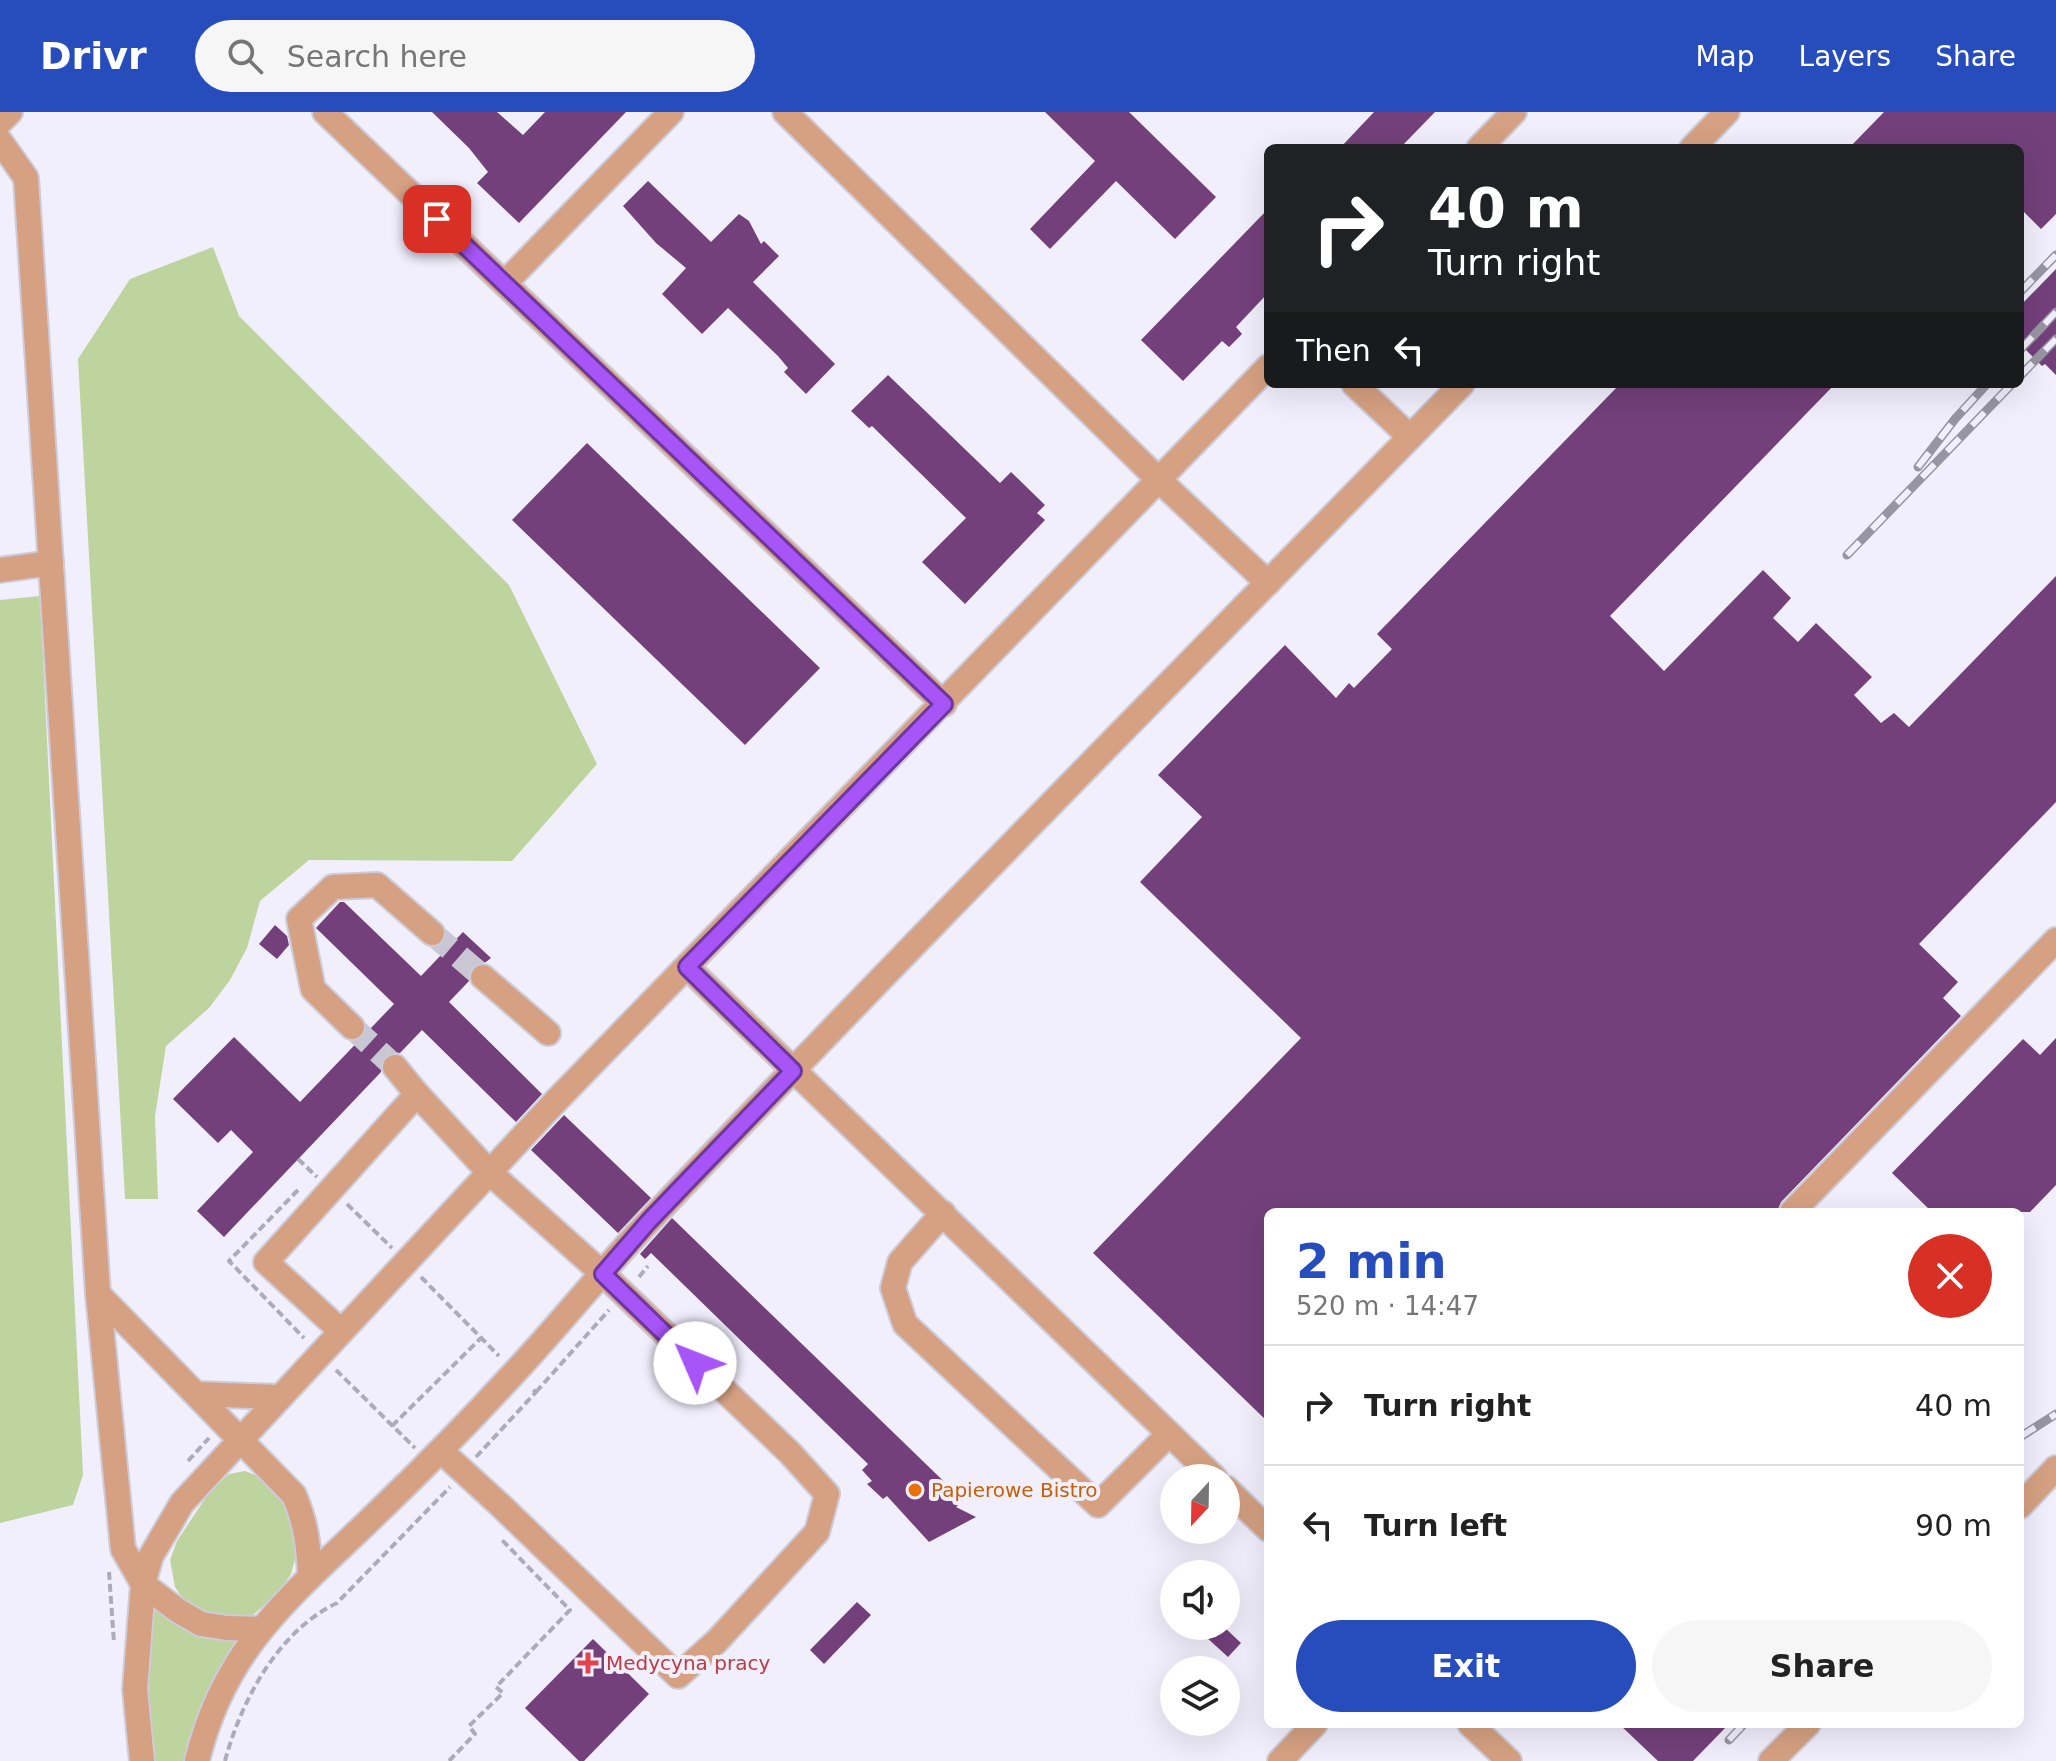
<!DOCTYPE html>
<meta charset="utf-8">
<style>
:root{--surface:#fff;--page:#f6f6f6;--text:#222;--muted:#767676;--line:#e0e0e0;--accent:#274dbc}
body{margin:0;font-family:"DejaVu Sans",sans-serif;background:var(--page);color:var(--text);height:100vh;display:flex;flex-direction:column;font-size:30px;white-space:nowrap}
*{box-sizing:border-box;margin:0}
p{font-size:26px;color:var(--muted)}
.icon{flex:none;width:44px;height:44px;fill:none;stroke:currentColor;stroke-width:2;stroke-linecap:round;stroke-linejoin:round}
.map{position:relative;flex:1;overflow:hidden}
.drawer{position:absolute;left:1264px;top:1096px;width:760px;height:520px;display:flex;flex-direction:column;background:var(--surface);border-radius:12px;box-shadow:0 8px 32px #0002}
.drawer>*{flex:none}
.guide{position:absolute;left:1264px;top:32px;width:760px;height:244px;border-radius:12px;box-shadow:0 8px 32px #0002;background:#202124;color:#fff;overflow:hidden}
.needle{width:52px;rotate:202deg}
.controls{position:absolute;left:1160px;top:1352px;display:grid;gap:16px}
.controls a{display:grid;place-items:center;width:80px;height:80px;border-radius:50%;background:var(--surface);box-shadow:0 8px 32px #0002;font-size:40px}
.pin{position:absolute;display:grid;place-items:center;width:68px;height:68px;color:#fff;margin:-34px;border-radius:16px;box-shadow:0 4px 12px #0006}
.me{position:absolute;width:88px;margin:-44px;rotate:314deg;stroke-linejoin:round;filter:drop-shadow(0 0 6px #0008)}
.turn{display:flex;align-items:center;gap:28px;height:168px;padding:0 32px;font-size:36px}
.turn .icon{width:104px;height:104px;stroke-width:2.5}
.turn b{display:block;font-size:56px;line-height:68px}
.then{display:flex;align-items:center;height:76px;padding:0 32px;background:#0003;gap:16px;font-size:30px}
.round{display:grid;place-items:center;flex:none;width:84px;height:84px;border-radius:42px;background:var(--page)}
.head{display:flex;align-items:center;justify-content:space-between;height:136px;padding:0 32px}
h1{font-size:48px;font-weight:600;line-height:60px;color:var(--accent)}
.cta{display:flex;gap:16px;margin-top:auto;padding:16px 32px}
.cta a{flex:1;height:92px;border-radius:48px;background:var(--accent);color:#fff;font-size:32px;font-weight:600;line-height:92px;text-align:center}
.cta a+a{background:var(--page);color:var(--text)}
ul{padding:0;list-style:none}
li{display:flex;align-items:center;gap:24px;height:120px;padding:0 32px;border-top:2px solid var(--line)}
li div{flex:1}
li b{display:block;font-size:30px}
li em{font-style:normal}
header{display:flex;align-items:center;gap:48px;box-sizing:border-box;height:112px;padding:0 40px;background:var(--accent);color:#fff}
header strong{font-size:38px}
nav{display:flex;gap:44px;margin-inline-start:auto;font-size:28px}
.search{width:560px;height:72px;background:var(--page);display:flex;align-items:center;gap:20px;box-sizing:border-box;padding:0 28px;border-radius:44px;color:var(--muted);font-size:30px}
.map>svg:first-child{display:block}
</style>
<header>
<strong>Drivr</strong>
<div class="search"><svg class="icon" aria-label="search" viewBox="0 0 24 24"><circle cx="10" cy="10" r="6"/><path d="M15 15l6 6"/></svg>Search here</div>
<nav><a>Map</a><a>Layers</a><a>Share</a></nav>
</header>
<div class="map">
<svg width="2056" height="1649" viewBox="0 0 2056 1649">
<rect width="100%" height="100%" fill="#f2effd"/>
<g fill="#bed49f">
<path d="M213,135L239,204L509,473L597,652L512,749L309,748L260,789L247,836L230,868L209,896L166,934L155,1004L158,1087H125L78,247L130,167Z"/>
<path d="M40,484L83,1363L73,1393L0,1411V488Z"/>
<path d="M245,1359L263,1366L281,1382L297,1422L296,1444L291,1462L281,1477L252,1504L233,1508L199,1499L183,1487L175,1475L170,1448L177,1429L210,1379L229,1362Z"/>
<path d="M156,1487L240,1525C213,1564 195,1603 185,1649H154C147,1589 145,1547 156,1487Z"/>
</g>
<g fill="#73407b">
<path d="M432,0H497L523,23L545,0H626L519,111L477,71L488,60L469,36Z"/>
<path d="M1045,0H1129L1216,85L1175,127L1116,69L1050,137L1030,117L1095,49Z"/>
<path d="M1374,0H1435L1400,36H1340Z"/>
<path d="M1884,0H2056V102L2041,117L2020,96V36H1849Z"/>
<path d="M648,69L711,130L739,102L749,109L761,132L764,129L779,144L753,170L835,252L806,282L784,260L788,256L778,244L728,196L702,222L662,182L686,156L656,131L623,94Z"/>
<path d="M1268,97V181L1236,215L1242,222L1229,235L1222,229L1183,269L1141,228Z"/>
<path d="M2056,157V263L2045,252L2042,254L2020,232V194Z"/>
<path d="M888,263L1000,371L1011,360L1045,393L1037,401L1045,408L965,492L922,450L966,406L872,314L869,316L851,299Z"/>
<path d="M1620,272H1835L1610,504L1664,559L1763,458L1791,486L1773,506L1798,530L1816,511L1872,565L1854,583L1881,611L1894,601L1909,615L2056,464V690L1919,832L1958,870L1943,886L1961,904L1781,1090L1777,1100H1268V1310L1093,1141L1301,926L1140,770L1202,705L1158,663L1285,533L1336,586L1349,571L1354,576L1392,537L1377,522Z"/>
<path d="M587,331L820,556L745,633L512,408Z"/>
<path d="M340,790H344L421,864L463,820L491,846L486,850L472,855L469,869L449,890L542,982L516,1010L422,918L400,941L392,940L385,944L381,950V960L224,1125L197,1099L253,1040L231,1018L218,1031L173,987L234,925L300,990L394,892L316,816Z"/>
<path d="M275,813L287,824L289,833L277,847L259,832Z"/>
<path d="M2056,926V1073L2030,1100H1932L1892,1061L2023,927L2040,943Z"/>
<path d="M564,1003L651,1086L618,1121L531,1038Z"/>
<path d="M672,1106L963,1388L956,1395L976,1405L929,1430L887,1384L883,1387L867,1372L872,1369L862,1358L868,1352L651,1141L645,1147L640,1142Z"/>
<path d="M857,1490L871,1503L824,1552L810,1538Z"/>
<path d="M1194,1514H1223L1241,1531L1228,1545Z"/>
<path d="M593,1527L649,1582L584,1649H579L525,1596Z"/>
<path d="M1619,1612H1729L1693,1649H1658Z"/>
</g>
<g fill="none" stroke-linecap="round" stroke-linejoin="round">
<g stroke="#cac7d5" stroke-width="24" stroke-dasharray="24 12" stroke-linecap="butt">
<path d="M432,821L483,865"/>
<path d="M352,915L395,955"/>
</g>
<defs>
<g id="minor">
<path d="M325,0L944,592"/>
<path d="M785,0L1159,368L1268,471"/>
<path d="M0,10L10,0"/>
<path d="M0,29L26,66L98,1182L123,1437L143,1472L177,1498L201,1512L227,1516L260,1517"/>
<path d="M1479,36L1514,0"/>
<path d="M1692,36L1727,0"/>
<path d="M505,171L671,0"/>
<path d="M1354,272L1410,325"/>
<path d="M0,458L51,451"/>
<path d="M687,855L1215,1366"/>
<path d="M483,865L548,921"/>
<path d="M352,915L313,877L299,807L333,775L377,773L432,821"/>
<path d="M395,955L417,982"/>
<path d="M1792,1100L2056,828"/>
<path d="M943,1101L900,1150L893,1176L905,1212L1098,1393L1169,1322"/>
<path d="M98,1182L294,1383C306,1411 309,1435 310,1465"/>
<path d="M341,1219L266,1150L417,982L489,1060L603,1162L790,1341L827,1382L817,1420L717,1529L678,1564L499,1392L441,1339"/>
<path d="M198,1282L279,1285"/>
<path d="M1226,1376L1268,1417"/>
<path d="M2020,1394L2056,1356"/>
<path d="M1470,1612L1509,1649"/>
<path d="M142,1649L135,1577L143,1472L151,1444L182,1391L554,991L1268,255"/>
<path d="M197,1649C225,1532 294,1482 376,1402C424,1356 470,1309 515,1260C562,1210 605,1155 653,1105C919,824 1192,549 1462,272"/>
<path d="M1280,1649L1315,1612"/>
<path d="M1771,1649L1808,1612"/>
</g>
</defs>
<use href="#minor" stroke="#cecbd9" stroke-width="28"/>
<g stroke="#aeabb8" stroke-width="4" stroke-dasharray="8 4" stroke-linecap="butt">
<path d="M298,1047L317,1065"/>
<path d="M298,1078L229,1149L304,1226"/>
<path d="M347,1092L392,1136"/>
<path d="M421,1165L499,1244"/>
<path d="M639,1165L648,1154"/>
<path d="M336,1258L415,1336"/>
<path d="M536,1280L609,1198"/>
<path d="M392,1314L481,1226"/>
<path d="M476,1345L536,1280L531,1276"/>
<path d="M188,1349L209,1326"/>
<path d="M109,1460L114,1531"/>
<path d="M225,1649C241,1589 278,1519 337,1491L450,1375"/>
<path d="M449,1649L475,1622L469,1614L503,1581L496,1575L570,1498L501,1427"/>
</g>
<use href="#minor" stroke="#d6a182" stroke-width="24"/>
<defs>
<g id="rail">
<path d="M2020,180L2056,143"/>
<path d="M2020,238L2056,200"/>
<path d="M2020,264L2056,227"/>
<path d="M1918,355L1955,307L1987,272"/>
<path d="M1847,443L2012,272"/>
<path d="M2020,1325L2056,1302"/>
<path d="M1729,1628L1744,1612"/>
</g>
</defs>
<use href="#rail" stroke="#9895a3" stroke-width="9"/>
<use href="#rail" stroke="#f2effd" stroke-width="6" stroke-dasharray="18" stroke-linecap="butt"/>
</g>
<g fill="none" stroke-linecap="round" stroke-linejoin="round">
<defs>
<path id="route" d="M437,107L944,592L687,855L793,959L649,1109L603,1162L695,1251"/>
</defs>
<use href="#route" stroke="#6d37a1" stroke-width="20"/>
<use href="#route" stroke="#a855f7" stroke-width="14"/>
</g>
<circle fill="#e8710a" stroke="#f2effd" stroke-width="3" cx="915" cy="1378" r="8"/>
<path fill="#e0444e" stroke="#f2effd" stroke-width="3" d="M584 1539h8v8h8v8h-8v8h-8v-8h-8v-8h8z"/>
<g text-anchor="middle" stroke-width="8" stroke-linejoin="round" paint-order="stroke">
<g font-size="20" fill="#c56008" stroke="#f2effd" text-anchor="start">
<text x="931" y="1385">Papierowe Bistro</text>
</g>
<g font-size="20" fill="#be3a42" stroke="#f2effd" text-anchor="start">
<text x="606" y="1558">Medycyna pracy</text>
</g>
</g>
</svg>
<div class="controls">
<a><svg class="needle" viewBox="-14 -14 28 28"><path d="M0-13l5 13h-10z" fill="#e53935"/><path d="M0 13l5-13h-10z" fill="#767676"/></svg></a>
<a><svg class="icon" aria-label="sound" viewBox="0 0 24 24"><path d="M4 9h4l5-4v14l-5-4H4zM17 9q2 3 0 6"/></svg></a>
<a><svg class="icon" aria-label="layers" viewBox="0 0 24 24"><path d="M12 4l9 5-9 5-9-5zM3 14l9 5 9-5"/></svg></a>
</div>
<div class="pin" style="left:437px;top:107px;background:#d93025"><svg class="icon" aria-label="arrive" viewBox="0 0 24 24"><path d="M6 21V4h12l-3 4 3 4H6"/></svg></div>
<svg class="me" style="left:695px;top:1251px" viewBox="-20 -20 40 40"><circle r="19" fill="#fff"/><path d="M0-13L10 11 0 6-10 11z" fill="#a855f7"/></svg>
<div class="guide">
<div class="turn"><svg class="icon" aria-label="right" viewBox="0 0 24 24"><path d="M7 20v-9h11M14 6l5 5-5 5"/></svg><div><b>40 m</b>Turn right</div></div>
<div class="then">Then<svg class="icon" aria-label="left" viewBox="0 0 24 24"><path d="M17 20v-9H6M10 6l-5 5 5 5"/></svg></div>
</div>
<section class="drawer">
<div class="head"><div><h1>2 min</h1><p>520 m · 14:47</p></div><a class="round" style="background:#d93025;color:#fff"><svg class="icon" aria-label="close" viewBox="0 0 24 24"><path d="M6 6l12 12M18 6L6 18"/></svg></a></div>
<ul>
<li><svg class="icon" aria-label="right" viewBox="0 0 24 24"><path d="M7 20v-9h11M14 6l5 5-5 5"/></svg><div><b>Turn right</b></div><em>40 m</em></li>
<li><svg class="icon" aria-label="left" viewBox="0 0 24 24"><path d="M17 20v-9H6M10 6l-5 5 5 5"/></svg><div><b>Turn left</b></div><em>90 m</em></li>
</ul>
<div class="cta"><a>Exit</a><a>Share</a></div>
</section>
</div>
